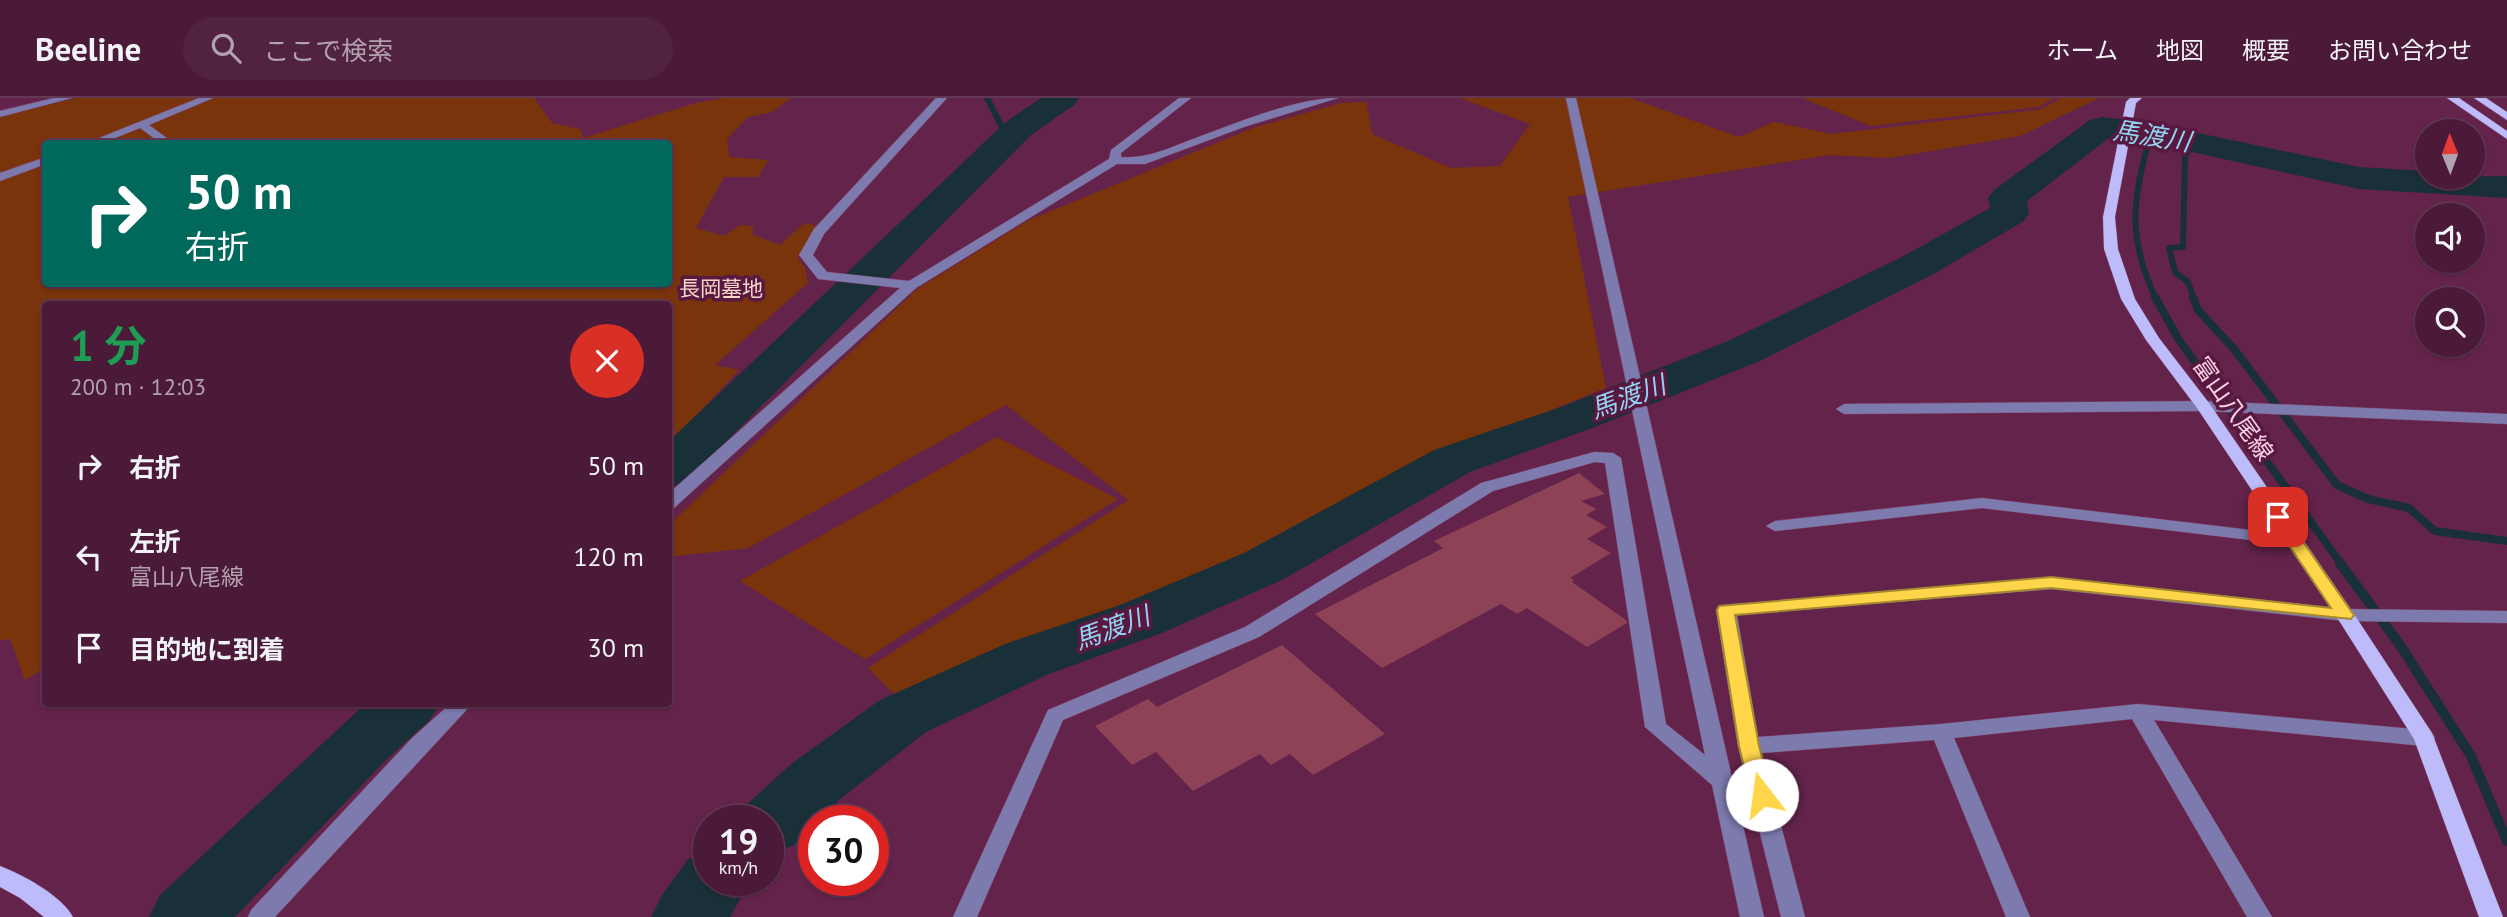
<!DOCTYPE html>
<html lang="ja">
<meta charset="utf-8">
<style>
:root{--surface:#4b1a38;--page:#522340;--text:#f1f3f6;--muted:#b2a1ae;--line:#623853}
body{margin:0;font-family:"PT Sans","Noto Sans JP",sans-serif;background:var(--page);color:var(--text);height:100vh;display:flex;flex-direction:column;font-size:26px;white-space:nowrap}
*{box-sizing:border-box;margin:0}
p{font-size:23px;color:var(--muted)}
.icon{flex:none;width:38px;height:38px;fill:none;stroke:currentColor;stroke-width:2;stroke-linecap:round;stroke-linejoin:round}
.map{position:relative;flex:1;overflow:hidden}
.side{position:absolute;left:42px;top:203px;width:630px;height:406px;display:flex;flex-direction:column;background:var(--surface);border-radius:7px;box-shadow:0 2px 5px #0004,0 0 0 2px var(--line)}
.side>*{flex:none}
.banner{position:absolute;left:42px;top:42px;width:630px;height:147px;border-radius:7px;box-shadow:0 2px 5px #0004,0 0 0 2px var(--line);background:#00695c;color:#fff;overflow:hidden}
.needle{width:46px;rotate:359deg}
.tools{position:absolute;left:2415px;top:21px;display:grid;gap:14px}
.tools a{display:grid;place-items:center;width:70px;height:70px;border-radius:50%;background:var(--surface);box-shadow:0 2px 5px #0004,0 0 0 2px var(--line);font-size:35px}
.speed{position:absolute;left:693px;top:707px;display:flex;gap:14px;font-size:35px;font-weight:700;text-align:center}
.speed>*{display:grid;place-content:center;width:91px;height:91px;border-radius:50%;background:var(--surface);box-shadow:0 2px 5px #0004,0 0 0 2px var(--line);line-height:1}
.speed small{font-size:18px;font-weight:400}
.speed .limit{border:10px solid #d22;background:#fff;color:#111}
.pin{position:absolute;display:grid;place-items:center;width:60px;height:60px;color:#fff;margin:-30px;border-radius:14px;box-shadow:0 4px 10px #0006}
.me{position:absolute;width:77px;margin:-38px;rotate:345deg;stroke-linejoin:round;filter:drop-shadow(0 0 5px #0008)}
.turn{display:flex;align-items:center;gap:24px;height:147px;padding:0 28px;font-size:32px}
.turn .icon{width:91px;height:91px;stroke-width:2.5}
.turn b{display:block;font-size:49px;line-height:60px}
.round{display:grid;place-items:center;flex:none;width:74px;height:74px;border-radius:37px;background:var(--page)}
.summary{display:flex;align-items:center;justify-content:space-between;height:119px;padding:0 28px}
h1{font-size:42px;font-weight:700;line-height:52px;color:#1e9e55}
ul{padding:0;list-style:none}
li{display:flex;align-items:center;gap:21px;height:91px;padding:0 28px}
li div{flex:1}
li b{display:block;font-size:26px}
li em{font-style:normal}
header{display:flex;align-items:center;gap:42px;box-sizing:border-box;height:98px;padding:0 35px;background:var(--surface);border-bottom:2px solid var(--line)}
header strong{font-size:33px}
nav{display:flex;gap:38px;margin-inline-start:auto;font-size:24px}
.search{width:490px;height:63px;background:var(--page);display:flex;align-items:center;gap:18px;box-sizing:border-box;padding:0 24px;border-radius:38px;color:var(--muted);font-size:26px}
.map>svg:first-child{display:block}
</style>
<header>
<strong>Beeline</strong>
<div class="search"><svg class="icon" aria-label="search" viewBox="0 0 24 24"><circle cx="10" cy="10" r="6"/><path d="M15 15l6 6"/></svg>ここで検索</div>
<nav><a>ホーム</a><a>地図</a><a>概要</a><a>お問い合わせ</a></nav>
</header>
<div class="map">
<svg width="2507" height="819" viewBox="0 0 2507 819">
<rect width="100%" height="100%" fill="#64234b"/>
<g fill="#7a340b" fill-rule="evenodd">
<path d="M77,0H534L552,25L580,31L583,40L696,5L725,0H791L772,14L748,19L727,41L729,59L768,62L758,79H724L696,130L724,138L740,127L753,128V137L780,147L804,125L818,128L798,160L805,170L808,185L715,267L739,272L669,346L668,206H46L45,570L25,582L10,541L0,542V18ZM46,46H668V186H46Z"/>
<path d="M1460,0H1630L1739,39L1774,24L1831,36L2042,11L2060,0H2118H2099L2020,38L1890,60L1829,57L1568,99L1606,290L1434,359L1276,451L902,604L868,570L1128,402L1006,307L748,450L669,459V427L917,191L1027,123L1253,30L1341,5L1366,4L1372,36L1451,70L1500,68L1530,26Z"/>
<path d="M1802,0H2054L2039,9L1871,28Z"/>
<path d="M997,339L1118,401L865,561L740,483Z"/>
</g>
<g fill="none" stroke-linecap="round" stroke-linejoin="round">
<g stroke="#193039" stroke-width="6">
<path d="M987,0L1003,31L979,53L996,55"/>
<path d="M2151,35C2133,100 2126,137 2156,201"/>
<path d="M2194,201L2188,184L2175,174L2169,150L2183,149L2185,59L2190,50L2199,46"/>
</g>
<g stroke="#193039" stroke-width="8">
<path d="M2155,199L2179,242L2342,467"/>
<path d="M2193,199L2198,212L2234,251L2337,387L2368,401L2409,410L2435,433L2507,443"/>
</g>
<path stroke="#193039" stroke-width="10" d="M2340,465L2400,547L2471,658L2507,743"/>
<g fill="#193039" fill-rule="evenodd">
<path d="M1041,0H1079L1074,7L1031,37L686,384L668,389V344L1007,23Z"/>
<path d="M2102,19L2151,25L2359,69L2427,73V79L2507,78V100L2359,91L2151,45L2109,40L2027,103L2029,115L2024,123L1930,178L1760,263L1595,329L1470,374L1284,481L1162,535L1049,576L926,634L839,702L819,723H814V728L793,748L768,756V723H736L743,710L791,666L880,602L1005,546L1120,507L1244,455L1434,352L1561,309L1728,243L1900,160L1990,110L1988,100L1994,92L2090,22Z"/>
<path d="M365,606H439L430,622L387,661L235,819H149L160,797Z"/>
<path d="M709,754V782H751L730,819H651L662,797L688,761Z"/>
</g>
</g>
<g fill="#8e4255">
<path d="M1579,375L1605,396L1581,403L1596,411L1586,417L1607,429L1587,441L1611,455L1570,480L1574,482L1572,484L1626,522L1627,525L1587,549L1527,510L1517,516L1501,506L1382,570L1315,516L1443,450L1434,443Z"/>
<path d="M1282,547L1385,636L1313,677L1290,656L1271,667L1260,656L1193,693L1156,654L1132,667L1095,628L1148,601L1157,609Z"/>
</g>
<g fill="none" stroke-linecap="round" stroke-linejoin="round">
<defs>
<g id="minor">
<path d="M54,0H72L0,19V13Z"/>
<path d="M199,0H213L149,27L175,46H162L140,30L100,46H84Z"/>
<path d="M936,0H947L824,136L813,157L827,174L909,183L1109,61L1111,52L1179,0H1191L1121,55V59C1147,61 1169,50 1193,41C1234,26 1295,0 1338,0L1244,29L1145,66H1117L916,190L674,410L668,411V396L900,190L818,181L799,157L814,131Z"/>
<path d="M1566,0H1576L1764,819H1740L1712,687L1645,629L1605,365L1595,364L1493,393L1259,539L1063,622L977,819H953L1048,612L1245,529L1481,385L1594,354L1613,355L1621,360L1666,626L1705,657Z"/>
<path d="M46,59V66L0,83V75Z"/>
<path d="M2203,303L2507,316V326L2203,313L1844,316L1836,311L1844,306Z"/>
<path d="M1982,400L2293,437L2302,442L2293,447L1982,410L1775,433L1766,428L1775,423Z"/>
<path d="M2051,479L2345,511L2507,513V525L2345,523L2051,491L1737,517L1758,639L1941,626L2138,606L2424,632L2432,635L2435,640L2432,645L2424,648L2154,622L2272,819H2247L2132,621L1954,640L2030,819H2006L1934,642L1762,655L1805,819H1781L1738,648L1716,512L1719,508Z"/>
<path d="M450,606H472L275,819H248L251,812L411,641Z"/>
</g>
<g id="major">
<path d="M2130,0H2142L2136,5L2115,119L2118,151L2135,201L2159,240L2209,305L2352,513L2432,635L2503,819H2479L2414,641L2338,521L2197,310L2146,242L2121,201L2104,151L2103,119L2126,4Z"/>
<path d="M2447,0H2459L2507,33V41Z"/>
<path d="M2474,0H2486L2507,14V22Z"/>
<path d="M0,768C22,776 62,798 73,819H44L20,800L0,789Z"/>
</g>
</defs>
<use href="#minor" stroke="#7f4267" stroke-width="1"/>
<use href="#major" stroke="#7f4267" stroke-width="1"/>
<use href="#minor" fill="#7d7bad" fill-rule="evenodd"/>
<use href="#major" fill="#bdbbf9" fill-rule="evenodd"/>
</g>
<path fill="#ffd54a" stroke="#a68a30" stroke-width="2" d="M2278,414L2284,416L2351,513L2354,517L2351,521L2051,490L1735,517L1759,648L1772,697L1769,702H1754L1751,697L1739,648L1717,512L1719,508L2051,479L2331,510L2270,419Z"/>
<g text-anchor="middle" stroke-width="7" stroke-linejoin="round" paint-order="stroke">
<g font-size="21" fill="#f5d6c8" stroke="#581840">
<text x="721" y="198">長岡墓地</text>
</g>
<g font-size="24" fill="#f8d0e5" stroke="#581840">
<text transform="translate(2233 311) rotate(55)" y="8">富山八尾線</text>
</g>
<g font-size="26" font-style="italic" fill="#91d5f1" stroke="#581840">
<text transform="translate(2152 38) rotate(9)" y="9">馬渡川</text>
<text transform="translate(1628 299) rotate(-20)" y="9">馬渡川</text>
<text transform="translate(1112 530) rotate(-20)" y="9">馬渡川</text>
</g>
</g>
</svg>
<div class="tools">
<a><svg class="needle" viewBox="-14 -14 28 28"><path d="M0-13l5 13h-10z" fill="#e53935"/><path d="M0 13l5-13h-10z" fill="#b2a1ae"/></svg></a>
<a><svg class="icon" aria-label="sound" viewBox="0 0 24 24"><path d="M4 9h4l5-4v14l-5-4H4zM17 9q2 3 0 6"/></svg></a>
<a><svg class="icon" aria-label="search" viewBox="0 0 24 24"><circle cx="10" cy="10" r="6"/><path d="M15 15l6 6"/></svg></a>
</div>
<div class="speed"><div>19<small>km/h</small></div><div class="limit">30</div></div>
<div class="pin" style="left:2278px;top:419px;background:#d93025"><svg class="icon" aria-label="arrive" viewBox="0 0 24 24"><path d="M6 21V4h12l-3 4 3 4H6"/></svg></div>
<svg class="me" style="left:1762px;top:697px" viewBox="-20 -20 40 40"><circle r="19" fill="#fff"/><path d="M0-13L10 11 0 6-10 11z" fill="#ffd54a"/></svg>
<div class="banner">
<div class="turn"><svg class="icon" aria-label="right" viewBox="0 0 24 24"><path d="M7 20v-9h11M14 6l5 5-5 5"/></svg><div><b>50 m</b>右折</div></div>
</div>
<section class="side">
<div class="summary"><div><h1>1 分</h1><p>200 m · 12:03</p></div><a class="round" style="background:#d93025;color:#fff"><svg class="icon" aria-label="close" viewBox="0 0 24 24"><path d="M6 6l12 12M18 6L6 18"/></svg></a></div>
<ul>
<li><svg class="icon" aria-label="right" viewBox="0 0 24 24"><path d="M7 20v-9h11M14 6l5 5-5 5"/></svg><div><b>右折</b></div><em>50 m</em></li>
<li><svg class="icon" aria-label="left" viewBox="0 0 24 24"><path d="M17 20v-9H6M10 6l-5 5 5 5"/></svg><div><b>左折</b><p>富山八尾線</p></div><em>120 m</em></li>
<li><svg class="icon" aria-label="arrive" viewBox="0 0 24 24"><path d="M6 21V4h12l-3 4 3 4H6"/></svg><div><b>目的地に到着</b></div><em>30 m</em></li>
</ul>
</section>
</div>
